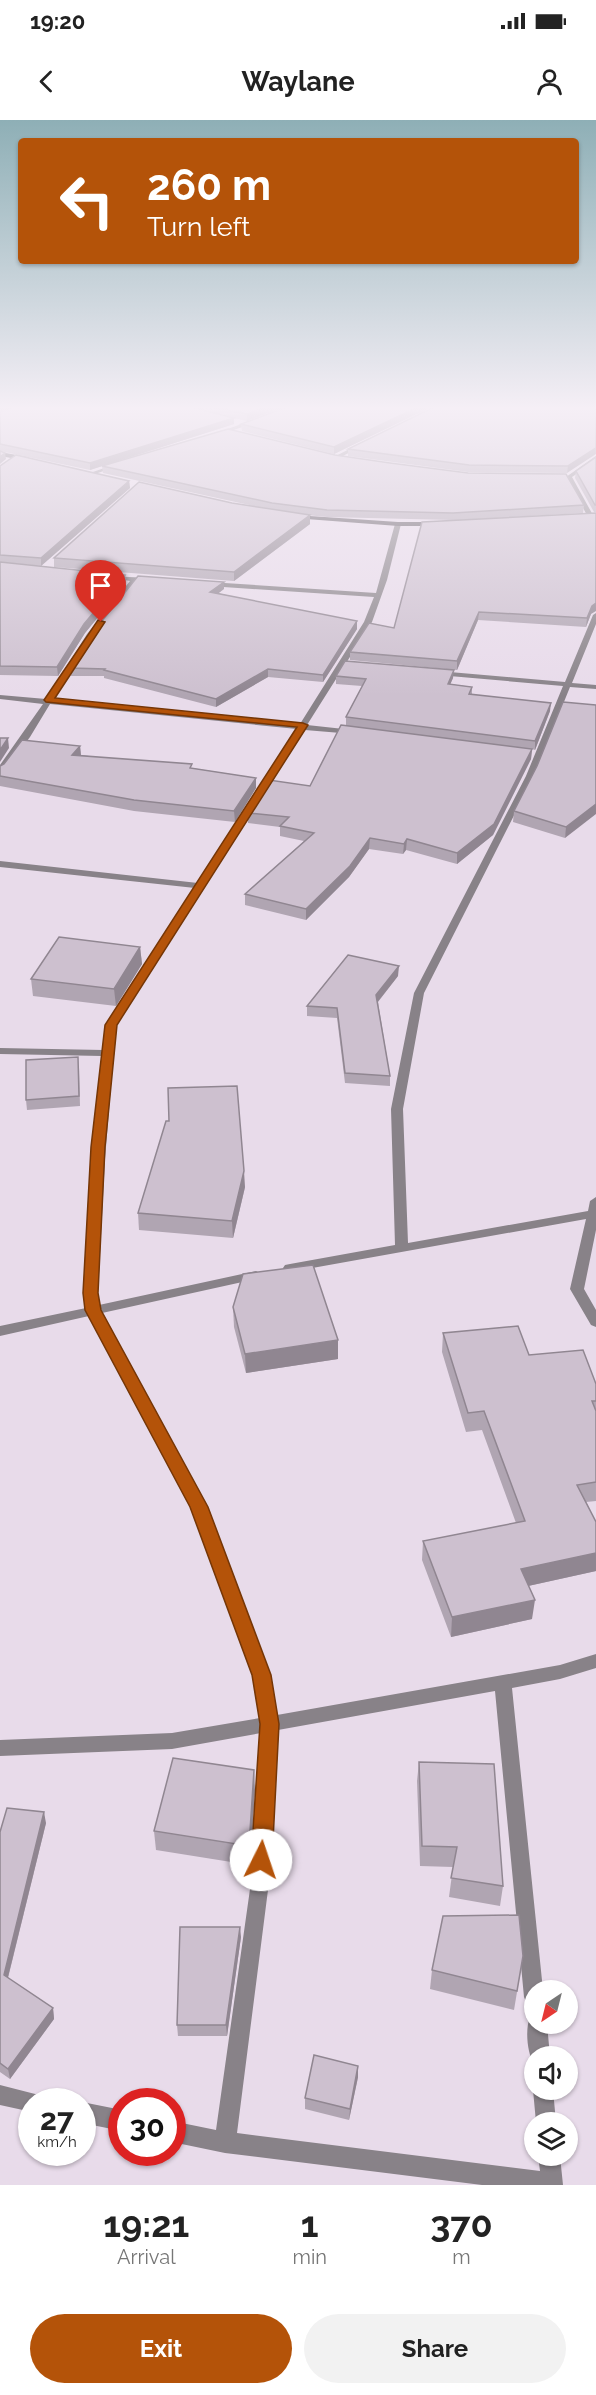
<!DOCTYPE html>
<style>
:root{--surface:#fff;--page:#f2f2f2;--text:#222;--muted:#767676;--accent:#b45309}
body{margin:0;font-family:Raleway,sans-serif;background:var(--page);color:var(--text);height:100vh;display:flex;flex-direction:column;font-size:22px;white-space:nowrap}
*{box-sizing:border-box;margin:0}
p{font-size:20px;color:var(--muted)}
.icon{flex:none;width:33px;height:33px;fill:none;stroke:currentColor;stroke-width:2;stroke-linecap:round;stroke-linejoin:round}
.map{position:relative;height:2065px;overflow:hidden}
.drawer{display:flex;flex-direction:column;background:var(--surface);flex:1}
.drawer>*{flex:none}
.guide{position:absolute;left:18px;top:18px;width:561px;height:126px;border-radius:6px;box-shadow:0 2px 4px #0004;background:#b45309;color:#fff;overflow:hidden}
.needle{width:39px;rotate:215deg}
.tools{position:absolute;left:524px;top:1860px;display:grid;gap:12px}
.tools a{display:grid;place-items:center;width:54px;height:54px;border-radius:50%;background:var(--surface);box-shadow:0 2px 4px #0004;font-size:30px}
.speed{position:absolute;left:18px;top:1968px;display:flex;gap:12px;font-size:30px;font-weight:700;text-align:center}
.speed>*{display:grid;place-content:center;width:78px;height:78px;border-radius:50%;background:var(--surface);box-shadow:0 2px 4px #0004;line-height:1}
.speed small{font-size:15px;font-weight:400}
.speed .limit{border:9px solid #d22;background:#fff;color:#111}
.pin{position:absolute;display:grid;place-items:center;width:51px;height:51px;color:#fff;margin:-62px -26px;border-radius:50% 50% 50% 0;rotate:-45deg;box-shadow:0 0 6px #0007}
.pin .icon{rotate:45deg}
.me{position:absolute;width:66px;margin:-33px;rotate:4deg;stroke-linejoin:round;filter:drop-shadow(0 0 4px #0008)}
.turn{display:flex;align-items:center;gap:21px;height:126px;padding:0 30px;font-size:27px}
.turn .icon{width:78px;height:78px;stroke-width:2.5}
.turn b{display:block;font-size:42px;line-height:51px}
.eta{display:flex;justify-content:space-evenly;align-items:center;height:102px;text-align:center}
.eta b{font-size:36px;font-weight:700;line-height:42px}
.button{display:flex;gap:12px;margin-top:auto;padding:12px 30px}
.button a{flex:1;height:69px;border-radius:36px;background:var(--accent);color:#fff;font-size:24px;font-weight:700;line-height:69px;text-align:center}
.button a+a{background:var(--page);color:var(--text)}
.status{display:flex;justify-content:space-between;align-items:center;height:42px;padding:0 30px;background:var(--surface);direction:ltr}
.status svg{height:16px;fill:currentColor}
header{display:flex;justify-content:space-between;align-items:center;height:78px;padding:0 30px;background:var(--surface);font-size:27px;font-weight:700}
.map>svg:first-child{display:block}
</style>
<div class="status"><b>19:20</b><svg viewBox="0 0 49 12"><path d="M0 12V9h3v3zM5 12V6h3v6zM10 12V3h3v9zM15 12V0h3v12zM26 1h20v11H26zM47 4h2v5h-2z"/></svg></div>
<header><svg class="icon" aria-label="back" viewBox="0 0 24 24"><path d="M15 5l-7 7 7 7"/></svg>Waylane<svg class="icon" aria-label="person" viewBox="0 0 24 24"><circle cx="12" cy="8" r="4"/><path d="M4 21q1-7 8-7t8 7"/></svg></header>
<div class="map">
<svg width="596" height="2065" viewBox="0 0 596 2065">
<rect width="100%" height="100%" fill="#e8dbea"/>
<g fill="none" stroke-linecap="round" stroke-linejoin="round">
<g fill="#888288" fill-rule="evenodd">
<path d="M255,299L257,302L219,315L214,314Z"/>
<path d="M359,324L364,325L337,339L332,338Z"/>
<path d="M596,336V341L572,357L594,397L591,399L588,397L566,357Z"/>
<path d="M116,344L121,345L92,355L87,354Z"/>
<path d="M398,402L401,404L387,460L372,502L307,605L353,610L357,612L353,614L305,610L116,905L105,1039L98,1173L99,1185L256,1151L263,1155L256,1159L102,1193L207,1387L269,1555L277,1595L560,1545L596,1534V1548L560,1559L512,1568L543,1870H534V1887L527,1884L524,1877L495,1571L278,1610L269,1762L237,2013L540,2051L538,2036H560L563,2065H482L225,2033L172,2022V2001L216,2010L251,1762L261,1613L172,1629L0,1636V1620L172,1613L260,1598L253,1555L191,1387L89,1196L0,1216V1206L86,1188L84,1173L88,1106L102,936L0,934V928L103,930L106,905L195,768L0,747V741L198,763L297,609L50,584L30,617L3,653L0,654V645L43,584L0,579V575L46,579L87,514L130,461L107,457L108,456L150,458L152,459V461H137L93,517L53,580L300,604L364,502L374,477L209,466L206,464L209,462L376,473L395,404Z"/>
<path d="M596,493V504L572,563L596,565V569L570,567L534,656L424,873L403,989L408,1123L588,1091L590,1081L596,1077V1110L584,1169L596,1190V1207L591,1205L570,1169L586,1099L290,1152L285,1151L283,1148L285,1145L290,1144L395,1125L391,989L414,873L526,656L563,566L438,555L434,553L438,551L565,562L593,495Z"/>
<path d="M534,1895V1904H547L550,1936H534V1944C527,1933 525,1909 530,1897Z"/>
<path d="M0,1965L39,1975L42,1982H32V1992L0,1985Z"/>
<path d="M534,1967V1970H553L556,2002H536L533,1970Z"/>
<path d="M82,1982L122,1990V2011L82,2003Z"/>
</g>
<g fill="#5e565f" fill-rule="evenodd">
<path d="M0,332L28,337L31,339L28,341L0,336Z"/>
<path d="M295,395L398,402H436L439,404L436,406H398L293,398Z"/>
</g>
</g>
<g fill="#b0a5b2">
<path d="M12,287H284L247,301L234,298V304L112,343L335,335L584,385L583,393L461,400L591,494L586,507L478,500L457,550L350,540V532L394,508L452,400L327,397L306,395H310V404L234,461L54,447V438L232,383L254,386L103,353L102,346L90,350L0,331V292Z"/>
<path d="M287,287H431L334,334L242,311L241,304Z"/>
<path d="M596,287L567,353L468,352L348,336V329Z"/>
<path d="M596,337V392H594L575,358L576,351Z"/>
<path d="M0,346L129,361L130,368L41,446L0,442Z"/>
<path d="M0,442L125,455L126,463L85,513L58,556L0,555Z"/>
<path d="M224,469L218,473L357,509L323,562L268,557L216,587L104,558V556H71L70,548Z"/>
<path d="M336,556L453,558L450,564L472,567V574L550,591L535,630L532,629L531,639L493,715L457,744L406,730L403,734L369,729L349,757L306,800L245,785V774L304,721L280,716V707L248,703V693L310,666L346,605V597L362,566L336,564Z"/>
<path d="M596,585L565,718L513,702L514,691Z"/>
<path d="M80,626L81,635L192,648L256,658V668L235,702L134,691L0,666V646Z"/>
<path d="M140,827L142,844L116,886L33,876L31,859Z"/>
<path d="M398,856L378,882L390,956V966L345,963L337,898L307,896V886Z"/>
<path d="M79,947L80,986L27,990L26,980Z"/>
<path d="M245,1067L233,1118L139,1110L138,1093Z"/>
<path d="M233,1187L338,1220V1239L246,1253L234,1207Z"/>
<path d="M443,1213L529,1235L596,1264V1381L586,1382L596,1402V1451L528,1466L532,1499L451,1517L422,1440L423,1421L516,1403L482,1310L466,1312L442,1232Z"/>
<path d="M419,1642L503,1766L500,1786L449,1777L453,1747L420,1746L417,1661Z"/>
<path d="M255,1670L250,1745L156,1730L154,1711Z"/>
<path d="M46,1703L8,1858L53,1888L54,1899L10,1959L0,1952V1712Z"/>
<path d="M241,1817L227,1916H178L177,1905Z"/>
<path d="M523,1836L514,1890L430,1869L432,1850Z"/>
<path d="M358,1946V1957L349,2000L305,1989V1978Z"/>
</g>
<g fill="#908691">
<path d="M0,287H12L0,292Z"/>
<path d="M267,287H284L247,301V294Z"/>
<path d="M418,287H431L334,334V327Z"/>
<path d="M234,298V304L90,350V343Z"/>
<path d="M596,328V334L567,353L568,346Z"/>
<path d="M5,333L6,339L0,344V337Z"/>
<path d="M129,361L130,368L41,446V438Z"/>
<path d="M310,395V404L234,461V452Z"/>
<path d="M125,455L126,463L85,513L58,556L57,547L84,504Z"/>
<path d="M224,462V469L211,479L210,472Z"/>
<path d="M596,483V491L591,494L586,507L587,498L592,486Z"/>
<path d="M479,492L478,500L457,550V541Z"/>
<path d="M357,501V509L323,562V555Z"/>
<path d="M268,549V557L216,587V579Z"/>
<path d="M454,550L453,558L447,572L448,564Z"/>
<path d="M551,583L550,591L535,630V621Z"/>
<path d="M8,618L9,628L0,642V630Z"/>
<path d="M80,626L81,636L72,635Z"/>
<path d="M532,629L531,639L493,715L457,744V733Z"/>
<path d="M256,658V668L235,702L234,691Z"/>
<path d="M596,684V694L565,718L566,707Z"/>
<path d="M370,718L369,729L349,757L306,800V789Z"/>
<path d="M407,719L406,730L403,734L404,724Z"/>
<path d="M140,827L142,844L116,886L114,869Z"/>
<path d="M399,846L398,856L376,884V875Z"/>
<path d="M244,1051L245,1067L233,1118L232,1101Z"/>
<path d="M338,1220V1239L246,1253L245,1234Z"/>
<path d="M596,1433V1451L519,1468L521,1449Z"/>
<path d="M535,1480L532,1499L451,1517L452,1497Z"/>
<path d="M254,1650L255,1670L250,1745L249,1726Z"/>
<path d="M44,1692L46,1703L6,1865L4,1855Z"/>
<path d="M240,1807L241,1817L227,1916L226,1905Z"/>
<path d="M53,1888L54,1899L10,1959L8,1949Z"/>
<path d="M358,1946V1957L349,2000L350,1989Z"/>
</g>
<g fill="#cdc0cf" stroke="#908691" stroke-width="1.5">
<path d="M12,287H191L234,298L90,343L0,324V292Z"/>
<path d="M214,287H267L247,294Z"/>
<path d="M287,287H418L334,327L241,304Z"/>
<path d="M434,287H596V328L568,346L469,345L348,329Z"/>
<path d="M228,309L335,335L390,343L468,353L566,354L584,385L453,393L327,390L272,383L102,346Z"/>
<path d="M0,331L5,333L0,337Z"/>
<path d="M16,335L129,361L41,438L0,435V346Z"/>
<path d="M596,337V385H595L576,351Z"/>
<path d="M139,362L232,383L310,395L234,452L54,438Z"/>
<path d="M596,393V483L592,486L587,498L479,492L457,541L350,532L369,503L394,508L422,402Z"/>
<path d="M0,442L125,455L84,504L57,547L0,546Z"/>
<path d="M138,456L224,462L210,472L357,501L323,555L268,549L216,579L104,550L105,549L70,548L94,511Z"/>
<path d="M345,541L454,550L448,564L472,567L469,574L551,583L535,621L346,597L366,559L336,556Z"/>
<path d="M563,582L596,585V684L566,707L514,691L537,646Z"/>
<path d="M341,605L532,629L494,704L457,733L407,719L404,724L370,718L350,746L306,789L245,774L314,713L280,706L289,697L248,693L269,660L310,666Z"/>
<path d="M0,618H8L0,630Z"/>
<path d="M22,620L80,626L72,635L192,644L190,648L256,658L234,691L134,680L0,656V646L4,644Z"/>
<path d="M59,817L140,827L114,869L31,859Z"/>
<path d="M348,835L399,846L376,875L390,956L345,953L337,888L307,886Z"/>
<path d="M78,937L79,976L26,980V940Z"/>
<path d="M237,966L244,1051L232,1101L138,1093L166,1001H169L168,968Z"/>
<path d="M313,1145L338,1220L245,1234L233,1187L243,1154Z"/>
<path d="M518,1206L529,1235L583,1230L596,1264V1281H592L596,1291V1362L577,1365L596,1402V1433L521,1449L535,1480L452,1497L423,1421L525,1401L484,1291L468,1293L443,1213Z"/>
<path d="M173,1638L254,1650L249,1726L154,1711Z"/>
<path d="M419,1642L494,1644L503,1766L451,1758L457,1727L422,1726Z"/>
<path d="M7,1688L44,1692L4,1855L53,1888L8,1949L0,1943V1712Z"/>
<path d="M519,1795L523,1836L517,1871L432,1850L443,1796Z"/>
<path d="M180,1807H240L226,1905H177Z"/>
<path d="M314,1935L358,1946L350,1989L305,1978Z"/>
</g>
<linearGradient id="sky" x2="0" y2="1"><stop stop-color="#8eafb6"/><stop offset="0.5" stop-color="#f5eff6"/><stop offset="1" stop-color="#f5eff6" stop-opacity="0"/></linearGradient>
<rect width="596" height="576" fill="url(#sky)"/>
<path fill="#b45309" stroke="#753606" stroke-width="1.5" d="M98,500L105,502L55,578L303,603L308,605L117,905L105,1027L98,1173L101,1190L208,1387L271,1555L279,1604L272,1740L269,1747L261,1749L254,1747L251,1740L260,1604L252,1555L190,1387L85,1190L83,1173L91,1027L105,905L297,607L46,582L44,580Z"/>
</svg>
<div class="tools">
<a><svg class="needle" viewBox="-14 -14 28 28"><path d="M0-13l5 13h-10z" fill="#e53935"/><path d="M0 13l5-13h-10z" fill="#767676"/></svg></a>
<a><svg class="icon" aria-label="sound" viewBox="0 0 24 24"><path d="M4 9h4l5-4v14l-5-4H4zM17 9q2 3 0 6"/></svg></a>
<a><svg class="icon" aria-label="layers" viewBox="0 0 24 24"><path d="M12 4l9 5-9 5-9-5zM3 14l9 5 9-5"/></svg></a>
</div>
<div class="speed"><div>27<small>km/h</small></div><div class="limit">30</div></div>
<div class="pin" style="left:101px;top:502px;background:#d93025"><svg class="icon" aria-label="arrive" viewBox="0 0 24 24"><path d="M6 21V4h12l-3 4 3 4H6"/></svg></div>
<svg class="me" style="left:261px;top:1740px" viewBox="-20 -20 40 40"><circle r="19" fill="#fff"/><path d="M0-13L10 11 0 6-10 11z" fill="#b45309"/></svg>
<div class="guide">
<div class="turn"><svg class="icon" aria-label="left" viewBox="0 0 24 24"><path d="M17 20v-9H6M10 6l-5 5 5 5"/></svg><div><b>260 m</b>Turn left</div></div>
</div>
</div>
<section class="drawer">
<div class="eta">
<div><b>19:21</b><p>Arrival</p></div>
<div><b>1</b><p>min</p></div>
<div><b>370</b><p>m</p></div>
</div>
<div class="button"><a>Exit</a><a>Share</a></div>
</section>
